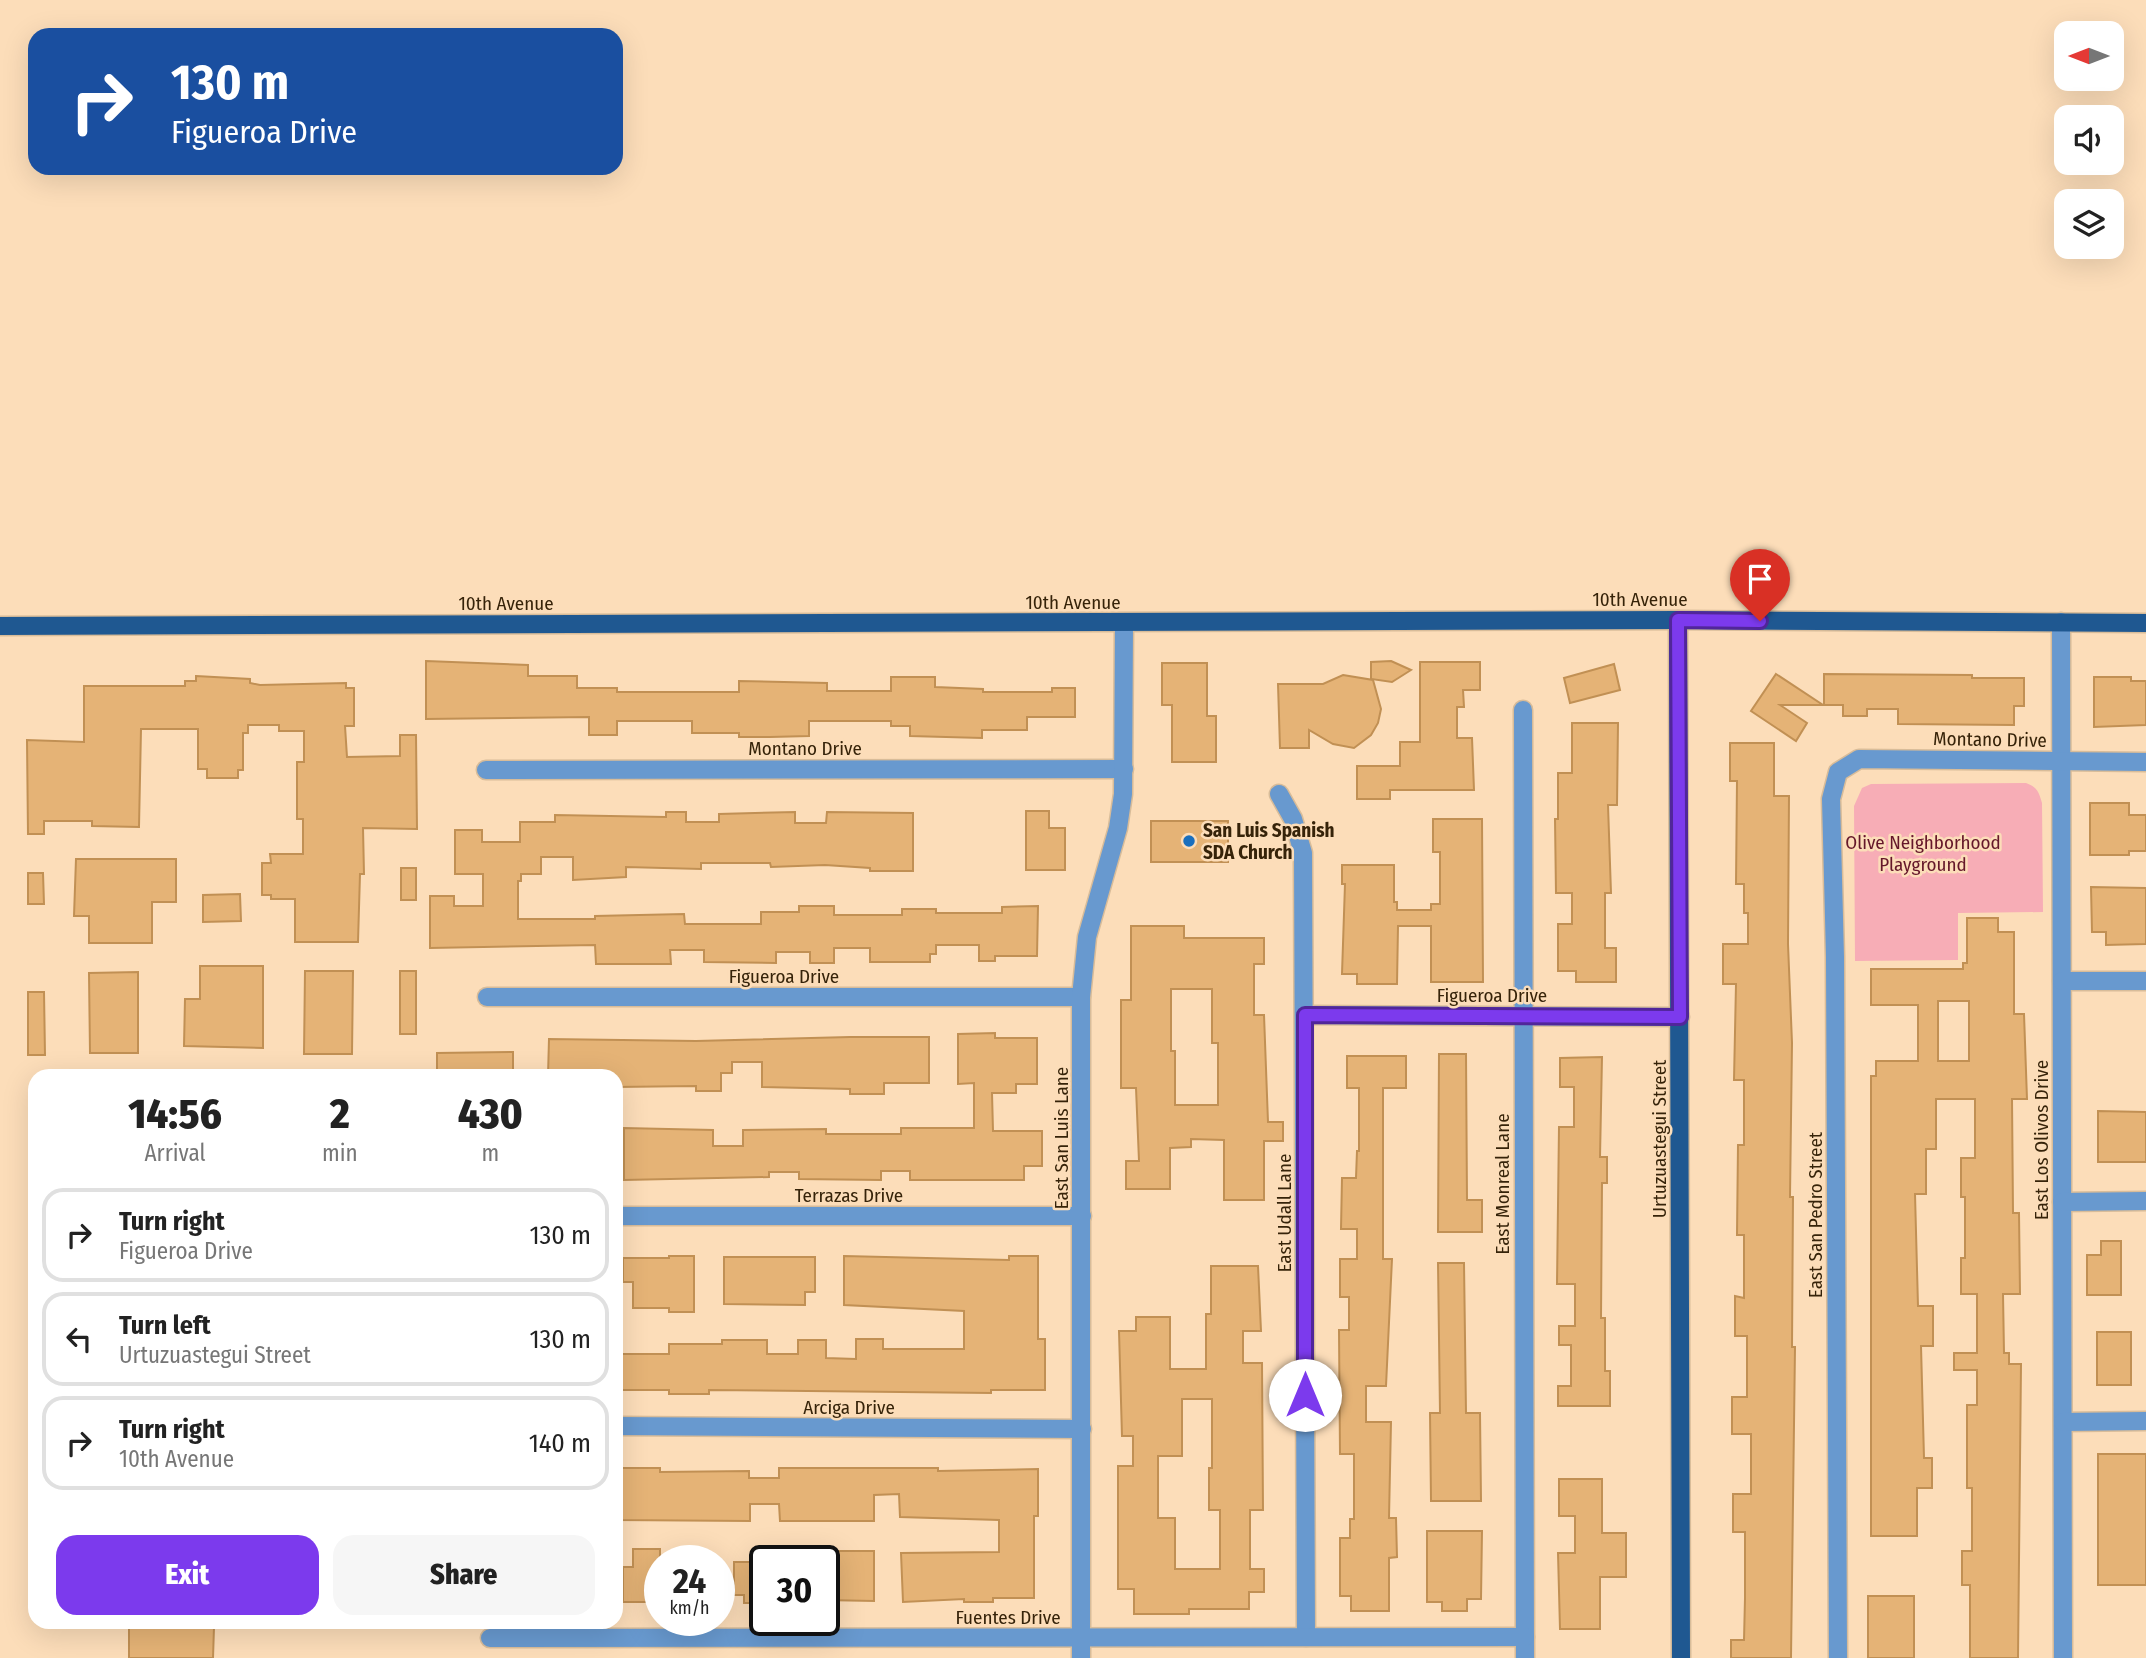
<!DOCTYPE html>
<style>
:root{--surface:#fff;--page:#f6f6f6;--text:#222;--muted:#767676;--line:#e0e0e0;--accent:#7c3aed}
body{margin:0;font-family:"Fira Sans Condensed",sans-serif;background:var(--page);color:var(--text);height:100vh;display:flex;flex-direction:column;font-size:26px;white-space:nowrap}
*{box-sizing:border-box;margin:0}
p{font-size:23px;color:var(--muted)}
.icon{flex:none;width:38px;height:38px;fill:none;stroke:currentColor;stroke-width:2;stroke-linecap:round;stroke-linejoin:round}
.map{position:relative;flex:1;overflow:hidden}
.side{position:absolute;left:28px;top:1069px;width:595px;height:560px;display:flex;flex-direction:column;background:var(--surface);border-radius:21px;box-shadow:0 7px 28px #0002}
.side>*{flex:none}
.top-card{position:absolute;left:28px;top:28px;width:595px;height:147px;border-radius:21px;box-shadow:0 7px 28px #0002;background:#1a4fa0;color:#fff;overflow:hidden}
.needle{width:46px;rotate:270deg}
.tools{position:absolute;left:2054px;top:21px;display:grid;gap:14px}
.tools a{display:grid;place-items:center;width:70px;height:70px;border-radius:14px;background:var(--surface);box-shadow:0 7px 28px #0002;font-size:35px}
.speed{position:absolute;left:644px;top:1545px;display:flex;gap:14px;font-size:35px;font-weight:700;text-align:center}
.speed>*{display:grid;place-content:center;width:91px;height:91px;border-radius:50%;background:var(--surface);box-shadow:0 7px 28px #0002;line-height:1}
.speed small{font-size:18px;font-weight:400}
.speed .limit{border:4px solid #111;border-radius:10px;background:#fff;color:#111}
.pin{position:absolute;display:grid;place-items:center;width:60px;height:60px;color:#fff;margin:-72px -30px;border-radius:50% 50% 50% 0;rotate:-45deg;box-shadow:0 0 7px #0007}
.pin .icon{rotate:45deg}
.me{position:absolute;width:77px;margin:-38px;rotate:0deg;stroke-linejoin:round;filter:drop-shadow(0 0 5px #0008)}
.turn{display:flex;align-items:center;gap:24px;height:147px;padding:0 28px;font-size:32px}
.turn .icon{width:91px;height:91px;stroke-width:2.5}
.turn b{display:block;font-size:49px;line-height:60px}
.eta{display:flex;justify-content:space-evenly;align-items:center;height:119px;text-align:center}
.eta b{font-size:42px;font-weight:800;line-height:49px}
.cta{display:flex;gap:14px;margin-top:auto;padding:14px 28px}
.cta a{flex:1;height:80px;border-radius:21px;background:var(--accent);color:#fff;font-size:28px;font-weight:800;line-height:80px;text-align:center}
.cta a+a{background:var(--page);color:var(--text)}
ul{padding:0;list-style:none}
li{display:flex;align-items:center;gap:21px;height:94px;margin:0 14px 10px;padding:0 14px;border:4px solid var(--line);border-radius:21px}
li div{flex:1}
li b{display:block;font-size:26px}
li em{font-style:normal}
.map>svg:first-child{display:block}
</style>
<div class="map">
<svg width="2146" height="1658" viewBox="0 0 2146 1658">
<rect width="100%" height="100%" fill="#fcddb9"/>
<path fill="#f7adb6" d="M2026,783C2037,787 2039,792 2042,803L2043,912L1958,913V960L1855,961L1854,806L1862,788L1871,784Z"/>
<g fill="#e5b376" stroke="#c19054" stroke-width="2" fill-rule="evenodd">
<path d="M426,661L528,665V676H577V688H617V692H739V681L827,683V691H891V677H935V687L983,689V692H1052V688H1075V717H1027V730H982V738L910,736V726H891V721H809V736L770,737H739V733H692V721H617V735H589V717L426,719Z"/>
<path d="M1391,661L1411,670L1392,682L1371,679V662Z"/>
<path d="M1420,662H1480V690H1463L1464,707H1457V738H1472L1474,790H1390V799H1357V766H1400V742H1420Z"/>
<path d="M1162,663H1207V716H1216V762H1172V705H1162Z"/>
<path d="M1614,664L1620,690L1570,703L1564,678Z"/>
<path d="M1776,674L1823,705H1780L1807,723L1796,741L1751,711Z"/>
<path d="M1824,674L1972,675V678H2024V706H2014V725L1898,724V709H1867V716H1843V705H1824Z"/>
<path d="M1343,675L1373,680L1381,709L1378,723L1371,735L1354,748L1333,744L1309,730V748H1280L1278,684H1323Z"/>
<path d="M196,676L250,679V683L260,685L346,683V688H354V726H345L347,757L400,756V735H416L417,829L363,828L364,874H360L358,942H295V899H271V895H262V863H271L270,854H303V819H297V762H304V731H279V725H248V733H243V770H238V778H207V769H198V729H141L139,827L92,826V821H44V834H28L27,740L84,742V686H185V681H196Z"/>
<path d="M2094,677H2131V681H2146V725L2094,727Z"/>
<path d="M1572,723H1618L1617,805H1608L1611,893H1605V948H1616V982H1576V971H1558V924H1572V893H1556L1555,819H1558V773H1572Z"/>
<path d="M1730,743H1774V796H1789L1788,944L1792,1043L1790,1197H1793L1792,1347H1795L1791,1658H1731V1640H1744L1745,1598V1532H1733V1494H1751V1434H1732V1397H1747V1336H1735V1296L1744,1298V1235H1737L1738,1145H1744V1080H1734L1736,984H1723V944H1748V913H1744V884H1736L1737,781H1730Z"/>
<path d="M2090,803H2129V815H2146V851H2129V855H2090Z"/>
<path d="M1026,811H1049V828H1065V870H1026Z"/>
<path d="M666,812H686V822H719V814L795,812V823H826L827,812L913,813V871H870V868L825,865L771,867L770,863H701V869L626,867V877L573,880V857H541V874H521V881H518V919H595V916L684,914L685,924H761V912H799V906H834V915H902V909H936V913H1002V907L1038,906L1037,956H995V961H979V945H936V954H930V962H870V948H834V963H810V952H776V963L704,962V950H670L671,964H596L595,945L430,948V896H454V906H483V874H455V830H482V842H520V822H555V815L666,817Z"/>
<path d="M1433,819H1482L1483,982H1431V926H1398L1397,984H1357V974H1342L1345,884H1342V865H1394V902H1397V910H1431V904H1440V852H1433Z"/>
<rect x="1151" y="821" width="77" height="41"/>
<path d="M76,859H176V902H152V943H89V916H74Z"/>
<rect x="401" y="868" width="15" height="32"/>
<path d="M28,873H43L44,904H28Z"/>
<path d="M2091,887L2146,888V944L2106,945V932H2092Z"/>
<path d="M240,894L241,921L203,922V895Z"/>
<path d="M1967,918H1998V932H2014V1014H2024L2027,1099H2012L2013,1213H2019L2020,1294H2003L2004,1353H2009V1364H2021L2018,1658H1970V1585H1962V1551H1972V1488H1967V1405H1977V1370H1954V1353H1977V1294H1961V1258H1965V1197H1961V1158H1975V1099H1936V1149H1926V1194H1915L1918,1306H1933V1346H1921L1924,1458H1932V1488H1917V1536H1871V1076H1876V1061H1918V1005H1871V969H1963V963H1967ZM1938,1001H1969V1061H1938Z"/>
<path d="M1131,926H1184V938H1264V964H1254V1015H1264L1268,1122H1283V1141H1264V1200H1224V1140L1191,1139V1147L1170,1148V1189H1126V1161H1139L1136,1088H1121V1000H1131ZM1171,989H1212V1043H1218V1105H1175V1051H1171Z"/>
<path d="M200,966H263V1048L184,1046L185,999H200Z"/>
<path d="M305,971H353L352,1054H304Z"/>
<rect x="400" y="971" width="16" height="63"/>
<path d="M138,972V1053H90L89,973Z"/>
<path d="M28,992H44L45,1055H28Z"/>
<path d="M995,1033V1038H1037V1084H1016V1093H992L993,1131H1042V1166H1024V1180H910V1171H881V1180L799,1179V1172H769V1177L624,1180V1128L713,1130V1146H743V1130L826,1129V1134H901V1128H974V1083L958,1084V1034Z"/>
<path d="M850,1037H929V1083H884V1094H850V1089L762,1087V1062H732V1073H721V1091H696V1086L616,1087V1076H548L549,1039L696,1041Z"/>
<path d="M513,1052V1075L437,1076V1053Z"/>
<path d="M1439,1054H1466L1467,1200H1482V1232H1438Z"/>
<path d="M1347,1056H1406V1088H1383V1259H1392L1386,1386H1366V1422H1391L1389,1518H1396L1397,1557L1389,1558V1611H1351V1596H1340V1538H1350V1519H1354V1454H1340L1339,1330H1349V1297H1340V1259H1357V1229H1341L1342,1178H1356L1357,1151H1359V1088H1347Z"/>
<path d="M1602,1057L1600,1157H1607V1183H1602L1601,1318H1605V1371H1610V1406H1558V1386H1571V1345H1559V1326H1575V1284H1557L1559,1127H1574V1087H1560V1058Z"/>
<path d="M2098,1111L2146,1112V1162H2098Z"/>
<path d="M2101,1241H2121V1295H2087V1255H2101Z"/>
<path d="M669,1256H694V1312H669V1308H633V1282H623V1258H669Z"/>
<path d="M844,1256L1009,1260V1256H1038V1339H1045V1390H991V1393L709,1390V1394H669V1390H618V1354H669V1344H722V1340H767V1354H798V1340H826V1358L856,1359V1339H883V1349H964V1311L844,1305Z"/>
<path d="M724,1257H815V1292H805V1305L724,1304Z"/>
<path d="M1438,1263H1464L1466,1413H1480L1481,1501H1431L1430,1413H1440Z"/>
<path d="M1211,1266H1258L1261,1331H1243V1363H1262L1263,1510H1250V1569H1264V1592H1249V1609H1189V1614H1134V1589H1118V1466H1133V1436H1122L1119,1331H1136V1317H1170V1369H1206V1314H1211ZM1182,1399H1212V1468H1209V1510H1220V1569H1175V1518H1158V1456H1182Z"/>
<rect x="2097" y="1332" width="34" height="53"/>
<rect x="2098" y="1454" width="48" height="131"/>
<path d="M616,1468H660V1472L749,1471V1478H779V1468H938V1471L1038,1469V1516H1034V1598H993V1602H964V1599L903,1602L901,1553L999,1552V1520L900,1517L899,1494L874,1495V1521H780L779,1504H750V1521L616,1520Z"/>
<path d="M1559,1479H1602V1533H1626V1577H1600V1629H1560L1558,1553H1575V1516H1559Z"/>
<path d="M1427,1531H1482L1481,1599H1467V1611H1442V1602H1427Z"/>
<path d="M633,1549H660V1602H623V1567H633Z"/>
<path d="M824,1551H874V1601L824,1600Z"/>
<path d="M734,1562H765V1603H744V1595H734Z"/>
<rect x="1868" y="1596" width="46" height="62"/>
<path d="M129,1627H214L213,1658H129Z"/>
</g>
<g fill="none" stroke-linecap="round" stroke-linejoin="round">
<defs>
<g id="minor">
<path d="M2061,622L2063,1658"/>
<path d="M1523,710L1525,1658"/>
<path d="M486,770L1124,769"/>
<path d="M1279,794L1293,819L1303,853L1306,1637"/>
<path d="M2062,981H2146"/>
<path d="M487,997H1081"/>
<path d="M1305,1015L1680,1017"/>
<path d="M2062,1202L2146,1201"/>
<path d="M616,1216H1082"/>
<path d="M2063,1422L2146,1421"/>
<path d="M616,1426L1082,1429"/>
<path d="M490,1638L1525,1637"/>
<path d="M1081,1658V997L1087,937L1118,828L1123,794L1124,623"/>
<path d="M1838,1658L1835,957L1831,799L1838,772L1859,759L2146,762"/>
</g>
<g id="major">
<path d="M1678,620L1681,1658"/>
<path d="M0,626L1678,620L2146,623"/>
</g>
</defs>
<use href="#minor" stroke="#d8bc99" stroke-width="21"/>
<use href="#major" stroke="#d8bc99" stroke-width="21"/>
<use href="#minor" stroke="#6899cf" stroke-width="18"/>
<use href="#major" stroke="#1f5891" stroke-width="18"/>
</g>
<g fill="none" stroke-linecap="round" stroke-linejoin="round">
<defs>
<path id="route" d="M1305,1395V1015L1680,1017L1678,620L1760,621"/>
</defs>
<use href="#route" stroke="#51269a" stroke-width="18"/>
<use href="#route" stroke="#7c3aed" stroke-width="12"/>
</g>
<circle fill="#1a6fbd" stroke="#fcddb9" stroke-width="2.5" cx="1189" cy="841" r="7"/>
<g text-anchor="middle" stroke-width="5" stroke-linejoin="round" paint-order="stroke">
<g font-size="19" fill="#362309" stroke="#fcddb9">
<text x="1640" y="606">10th Avenue</text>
<text x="1073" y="609">10th Avenue</text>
<text x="506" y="610">10th Avenue</text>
<text transform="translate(1990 739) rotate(1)" y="7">Montano Drive</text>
<text x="805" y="755">Montano Drive</text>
<text x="784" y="983">Figueroa Drive</text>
<text x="1492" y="1002">Figueroa Drive</text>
<text transform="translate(1061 1138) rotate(-90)" y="7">East San Luis Lane</text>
<text transform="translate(1659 1139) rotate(-90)" y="7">Urtuzuastegui Street</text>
<text transform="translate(2041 1140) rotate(-90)" y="7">East Los Olivos Drive</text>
<text transform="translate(1502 1184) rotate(-90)" y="7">East Monreal Lane</text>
<text x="849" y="1202">Terrazas Drive</text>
<text transform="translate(1284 1213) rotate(-90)" y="7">East Udall Lane</text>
<text transform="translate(1815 1215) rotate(-90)" y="7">East San Pedro Street</text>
<text x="849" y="1414">Arciga Drive</text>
<text x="1008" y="1624">Fuentes Drive</text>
</g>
<g font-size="19" font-weight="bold" fill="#362309" stroke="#fcddb9" text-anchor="start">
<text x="1203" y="837">San Luis Spanish<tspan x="1203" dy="22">SDA Church</tspan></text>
</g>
<g font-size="19" fill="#65172a" stroke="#fcddb9">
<text x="1923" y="849">Olive Neighborhood<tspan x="1923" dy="22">Playground</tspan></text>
</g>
</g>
</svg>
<div class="tools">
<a><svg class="needle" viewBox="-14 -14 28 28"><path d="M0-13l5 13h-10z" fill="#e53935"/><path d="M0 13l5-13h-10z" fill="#767676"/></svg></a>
<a><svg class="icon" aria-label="sound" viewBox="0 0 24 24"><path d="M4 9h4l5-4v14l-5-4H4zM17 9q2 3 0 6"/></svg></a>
<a><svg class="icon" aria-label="layers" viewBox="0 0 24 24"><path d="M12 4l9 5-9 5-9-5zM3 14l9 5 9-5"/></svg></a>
</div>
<div class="speed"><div>24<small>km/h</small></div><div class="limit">30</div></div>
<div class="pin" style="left:1760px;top:621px;background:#d93025"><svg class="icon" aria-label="arrive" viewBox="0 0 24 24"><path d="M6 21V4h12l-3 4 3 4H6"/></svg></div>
<svg class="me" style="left:1305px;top:1395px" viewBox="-20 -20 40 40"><circle r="19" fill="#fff"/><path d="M0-13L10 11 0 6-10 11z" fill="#7c3aed"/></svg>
<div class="top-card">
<div class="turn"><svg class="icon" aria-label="right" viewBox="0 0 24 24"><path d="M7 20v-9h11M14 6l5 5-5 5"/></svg><div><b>130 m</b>Figueroa Drive</div></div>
</div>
<section class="side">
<div class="eta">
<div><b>14:56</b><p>Arrival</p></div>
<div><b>2</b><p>min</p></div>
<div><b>430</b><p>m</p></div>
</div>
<ul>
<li><svg class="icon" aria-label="right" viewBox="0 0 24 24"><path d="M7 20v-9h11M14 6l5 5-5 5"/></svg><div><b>Turn right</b><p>Figueroa Drive</p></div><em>130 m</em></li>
<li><svg class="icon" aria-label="left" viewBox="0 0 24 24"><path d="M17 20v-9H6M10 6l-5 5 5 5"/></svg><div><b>Turn left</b><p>Urtuzuastegui Street</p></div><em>130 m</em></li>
<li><svg class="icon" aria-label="right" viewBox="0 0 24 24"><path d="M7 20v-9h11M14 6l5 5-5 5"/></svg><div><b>Turn right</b><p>10th Avenue</p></div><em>140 m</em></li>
</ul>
<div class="cta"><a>Exit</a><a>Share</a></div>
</section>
</div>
